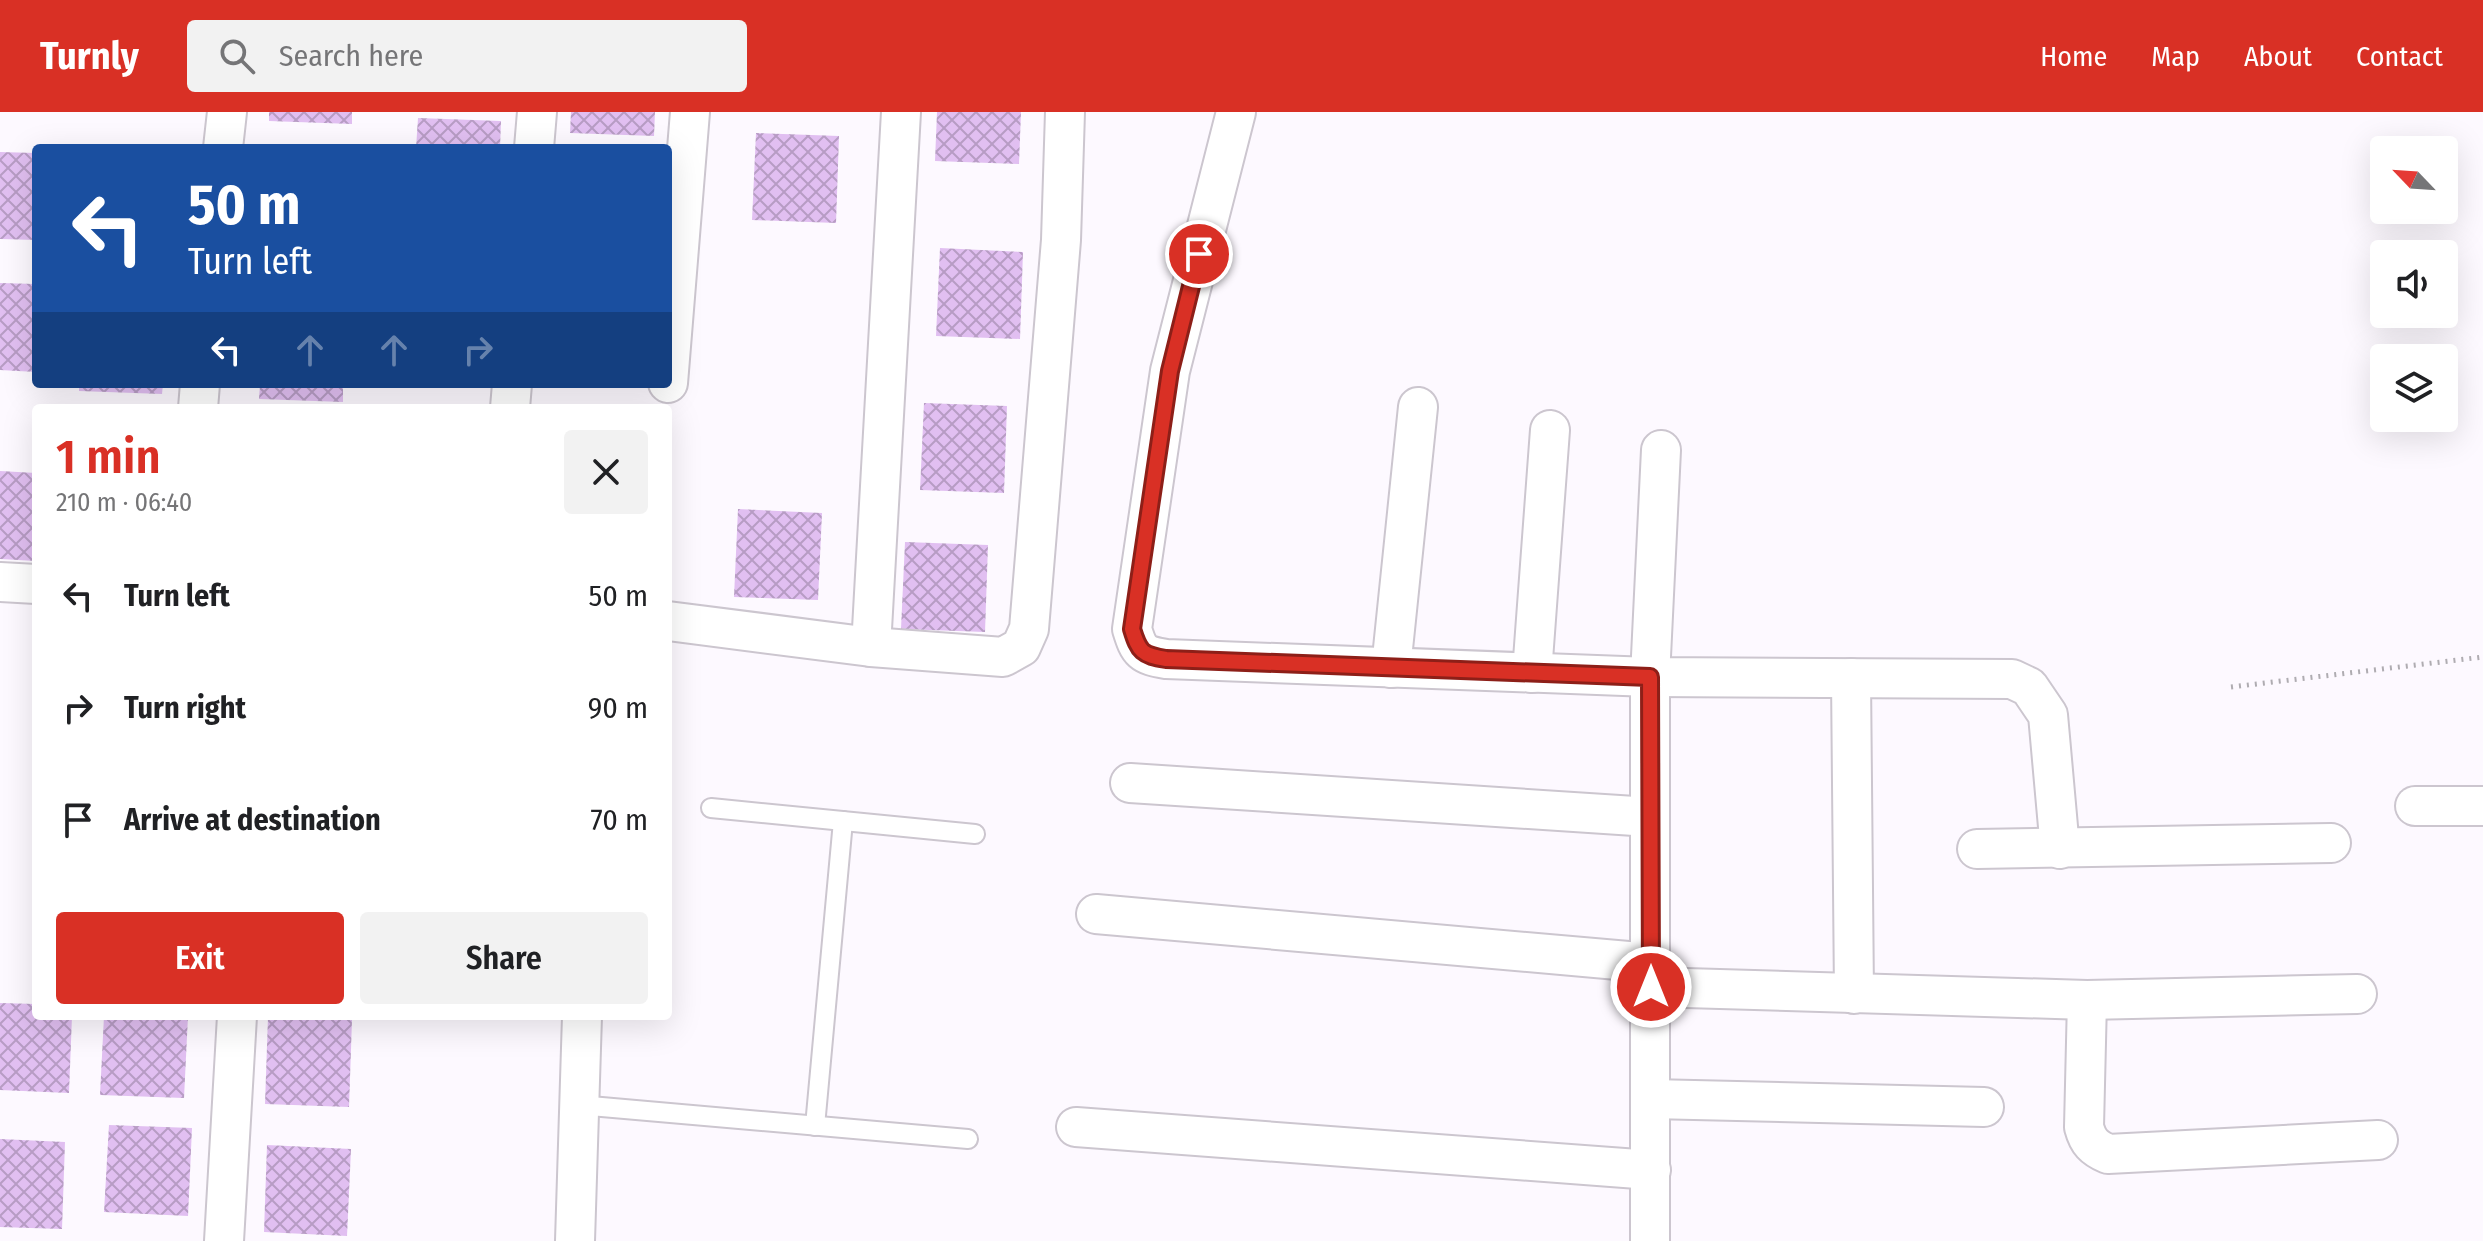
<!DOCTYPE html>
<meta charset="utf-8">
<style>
:root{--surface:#fff;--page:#f2f2f2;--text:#202124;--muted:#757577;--accent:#d93025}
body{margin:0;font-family:"Fira Sans Condensed",sans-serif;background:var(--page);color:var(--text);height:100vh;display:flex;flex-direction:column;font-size:30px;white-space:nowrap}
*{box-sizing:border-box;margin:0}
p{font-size:26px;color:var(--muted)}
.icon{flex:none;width:44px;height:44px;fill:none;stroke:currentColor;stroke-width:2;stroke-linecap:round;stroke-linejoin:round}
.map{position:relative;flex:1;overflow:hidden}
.details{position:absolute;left:32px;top:292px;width:640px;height:616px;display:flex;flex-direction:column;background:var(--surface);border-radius:8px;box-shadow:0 8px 32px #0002}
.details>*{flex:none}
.hud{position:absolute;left:32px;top:32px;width:640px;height:244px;border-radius:8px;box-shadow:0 8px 32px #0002;background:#1a4fa0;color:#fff;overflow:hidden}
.needle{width:52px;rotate:295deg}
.fabs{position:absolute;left:2370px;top:24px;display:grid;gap:16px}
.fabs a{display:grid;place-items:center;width:88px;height:88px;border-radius:8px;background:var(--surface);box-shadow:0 8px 32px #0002;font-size:40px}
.pin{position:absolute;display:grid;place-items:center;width:68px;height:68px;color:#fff;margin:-34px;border:4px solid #fff;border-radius:50%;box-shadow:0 2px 8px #0007}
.me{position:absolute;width:88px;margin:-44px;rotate:0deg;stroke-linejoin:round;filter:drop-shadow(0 0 6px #0008)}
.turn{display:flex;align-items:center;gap:28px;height:168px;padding:0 24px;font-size:36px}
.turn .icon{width:104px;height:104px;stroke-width:2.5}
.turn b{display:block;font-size:56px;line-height:68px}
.lanes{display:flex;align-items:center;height:76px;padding:0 24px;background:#0003;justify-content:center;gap:40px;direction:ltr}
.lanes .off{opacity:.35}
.round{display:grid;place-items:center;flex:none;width:84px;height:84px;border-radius:8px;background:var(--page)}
.overview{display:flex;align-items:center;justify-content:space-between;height:136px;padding:0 24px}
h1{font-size:48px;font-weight:600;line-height:60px;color:var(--accent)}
.primary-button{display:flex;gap:16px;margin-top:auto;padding:16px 24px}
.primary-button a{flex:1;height:92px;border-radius:8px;background:var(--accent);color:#fff;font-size:32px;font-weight:600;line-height:92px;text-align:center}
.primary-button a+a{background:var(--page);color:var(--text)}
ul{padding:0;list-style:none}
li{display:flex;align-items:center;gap:24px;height:112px;padding:0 24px}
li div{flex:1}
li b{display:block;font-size:30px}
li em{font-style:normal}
header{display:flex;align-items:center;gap:48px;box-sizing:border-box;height:112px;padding:0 40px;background:var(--accent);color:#fff}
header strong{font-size:38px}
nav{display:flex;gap:44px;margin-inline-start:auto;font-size:28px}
.search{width:560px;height:72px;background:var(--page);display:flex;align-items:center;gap:20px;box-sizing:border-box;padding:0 28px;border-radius:8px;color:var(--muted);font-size:30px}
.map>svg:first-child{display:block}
</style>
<header>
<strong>Turnly</strong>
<div class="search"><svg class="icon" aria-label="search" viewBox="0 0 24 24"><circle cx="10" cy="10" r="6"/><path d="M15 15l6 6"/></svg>Search here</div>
<nav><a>Home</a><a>Map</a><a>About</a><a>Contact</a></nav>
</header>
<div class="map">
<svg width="2483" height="1129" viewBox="0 0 2483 1129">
<defs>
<pattern id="building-cross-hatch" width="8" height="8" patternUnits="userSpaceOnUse" patternTransform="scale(2)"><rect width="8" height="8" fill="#e1bff1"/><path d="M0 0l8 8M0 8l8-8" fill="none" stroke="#b79cc4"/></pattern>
</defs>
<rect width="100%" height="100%" fill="#fdf9ff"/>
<g fill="url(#building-cross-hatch)">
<path d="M269,0H352V12L269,9Z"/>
<path d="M571,0H655L654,24L570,21Z"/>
<path d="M937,0H1021L1019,52L935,49Z"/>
<path d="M418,6L501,9L500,36H416Z"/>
<path d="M756,21L839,24L836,111L752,108Z"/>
<path d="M0,40L36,41V128L0,127Z"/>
<path d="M940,136L1023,140L1020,227L936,224Z"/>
<path d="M0,171L36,172V260L0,258Z"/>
<path d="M79,272H163L162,282L79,279Z"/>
<path d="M260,272H343V290L259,287Z"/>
<path d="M924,291L1007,294L1004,381L920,378Z"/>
<path d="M0,359L36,361V449L0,447Z"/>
<path d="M738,397L822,401L818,488L734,485Z"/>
<path d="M905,430L988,433L985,520L901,517Z"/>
<path d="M0,891L36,892V904H72L69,981L0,978Z"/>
<path d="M104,904H188L184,986L100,983Z"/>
<path d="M268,905L352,908L349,995L265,992Z"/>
<path d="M109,1013L192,1016L188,1104L104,1100Z"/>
<path d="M0,1027L65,1030L62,1117L0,1115Z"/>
<path d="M267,1033L351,1037L347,1124L264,1120Z"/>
</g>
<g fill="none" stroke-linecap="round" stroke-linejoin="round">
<defs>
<g id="lane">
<path d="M711,696L975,722"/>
<path d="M579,993L968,1027"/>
<path d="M815,1014L843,709"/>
</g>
<g id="street">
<path d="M1236,0L1170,259L1132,517C1139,540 1142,543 1166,547L1650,565L2012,567L2029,575L2048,603L2060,737"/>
<path d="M223,36L227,0"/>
<path d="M534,36L537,0"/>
<path d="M668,271L690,0"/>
<path d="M198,296L200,272"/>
<path d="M510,296L512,272"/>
<path d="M0,470L36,472"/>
<path d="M668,509L871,535L1003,545L1021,535L1029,517L1061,128L1065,0"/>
<path d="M871,535L901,0"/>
<path d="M1391,556L1418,295"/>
<path d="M1532,561L1550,318"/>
<path d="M1851,566L1854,882"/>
<path d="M1130,671L1650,705"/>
<path d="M2415,694H2483"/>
<path d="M1977,737L2331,731"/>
<path d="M1096,802L1651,851"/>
<path d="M1651,875L2087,888L2357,882"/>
<path d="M2087,888L2084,1015C2088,1030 2094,1036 2108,1042L2378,1028"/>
<path d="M1651,987L1984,995"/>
<path d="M1076,1015L1651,1058"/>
<path d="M224,1129L237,904"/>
<path d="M575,1129L582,904"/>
<path d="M1650,1129V565L1661,338"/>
</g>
</defs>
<use href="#lane" stroke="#ccc6cf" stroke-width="22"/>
<use href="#street" stroke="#ccc6cf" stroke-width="42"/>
<path stroke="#afacb1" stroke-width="5" stroke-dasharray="2 6" stroke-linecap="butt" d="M2231,575L2483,545"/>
<use href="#lane" stroke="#fff" stroke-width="18"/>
<use href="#street" stroke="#fff" stroke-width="38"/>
</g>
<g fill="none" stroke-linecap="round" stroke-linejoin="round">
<defs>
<path id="route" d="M1199,142L1170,259L1132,517C1139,540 1142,543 1166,547L1650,565L1651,875"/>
</defs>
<use href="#route" stroke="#8d1f18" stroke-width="20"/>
<use href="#route" stroke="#d93025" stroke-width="14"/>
</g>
</svg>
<div class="fabs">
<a><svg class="needle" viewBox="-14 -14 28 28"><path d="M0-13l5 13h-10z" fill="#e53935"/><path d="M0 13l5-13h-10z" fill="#757577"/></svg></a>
<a><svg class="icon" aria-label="sound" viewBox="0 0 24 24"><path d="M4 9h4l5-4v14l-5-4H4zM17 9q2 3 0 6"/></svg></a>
<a><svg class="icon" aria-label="layers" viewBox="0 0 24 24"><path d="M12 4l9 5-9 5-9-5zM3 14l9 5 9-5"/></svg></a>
</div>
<div class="pin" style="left:1199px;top:142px;background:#d93025"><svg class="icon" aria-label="arrive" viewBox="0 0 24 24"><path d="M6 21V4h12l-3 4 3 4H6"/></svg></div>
<svg class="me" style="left:1651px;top:875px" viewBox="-20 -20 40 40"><circle r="17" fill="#d93025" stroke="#fff" stroke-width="3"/><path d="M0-11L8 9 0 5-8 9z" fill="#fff"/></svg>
<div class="hud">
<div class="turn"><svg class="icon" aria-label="left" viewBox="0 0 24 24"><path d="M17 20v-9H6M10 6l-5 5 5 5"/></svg><div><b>50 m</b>Turn left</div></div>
<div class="lanes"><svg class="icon" aria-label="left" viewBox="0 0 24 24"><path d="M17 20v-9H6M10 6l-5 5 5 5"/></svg><svg class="icon off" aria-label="ahead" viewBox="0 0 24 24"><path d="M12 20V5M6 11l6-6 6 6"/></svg><svg class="icon off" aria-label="ahead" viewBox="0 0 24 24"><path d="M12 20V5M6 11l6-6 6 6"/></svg><svg class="icon off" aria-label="right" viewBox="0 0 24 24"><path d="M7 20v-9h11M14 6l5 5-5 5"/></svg></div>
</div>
<section class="details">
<div class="overview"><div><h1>1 min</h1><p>210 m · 06:40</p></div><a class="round"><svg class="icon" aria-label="close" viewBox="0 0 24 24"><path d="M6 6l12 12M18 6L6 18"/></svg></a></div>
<ul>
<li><svg class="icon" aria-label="left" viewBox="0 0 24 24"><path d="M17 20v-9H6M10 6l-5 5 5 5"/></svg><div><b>Turn left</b></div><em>50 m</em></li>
<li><svg class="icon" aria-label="right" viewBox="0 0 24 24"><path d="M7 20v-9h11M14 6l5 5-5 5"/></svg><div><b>Turn right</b></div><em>90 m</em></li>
<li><svg class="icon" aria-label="arrive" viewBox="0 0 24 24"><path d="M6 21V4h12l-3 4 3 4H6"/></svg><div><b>Arrive at destination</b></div><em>70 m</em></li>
</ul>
<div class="primary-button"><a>Exit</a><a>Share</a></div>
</section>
</div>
